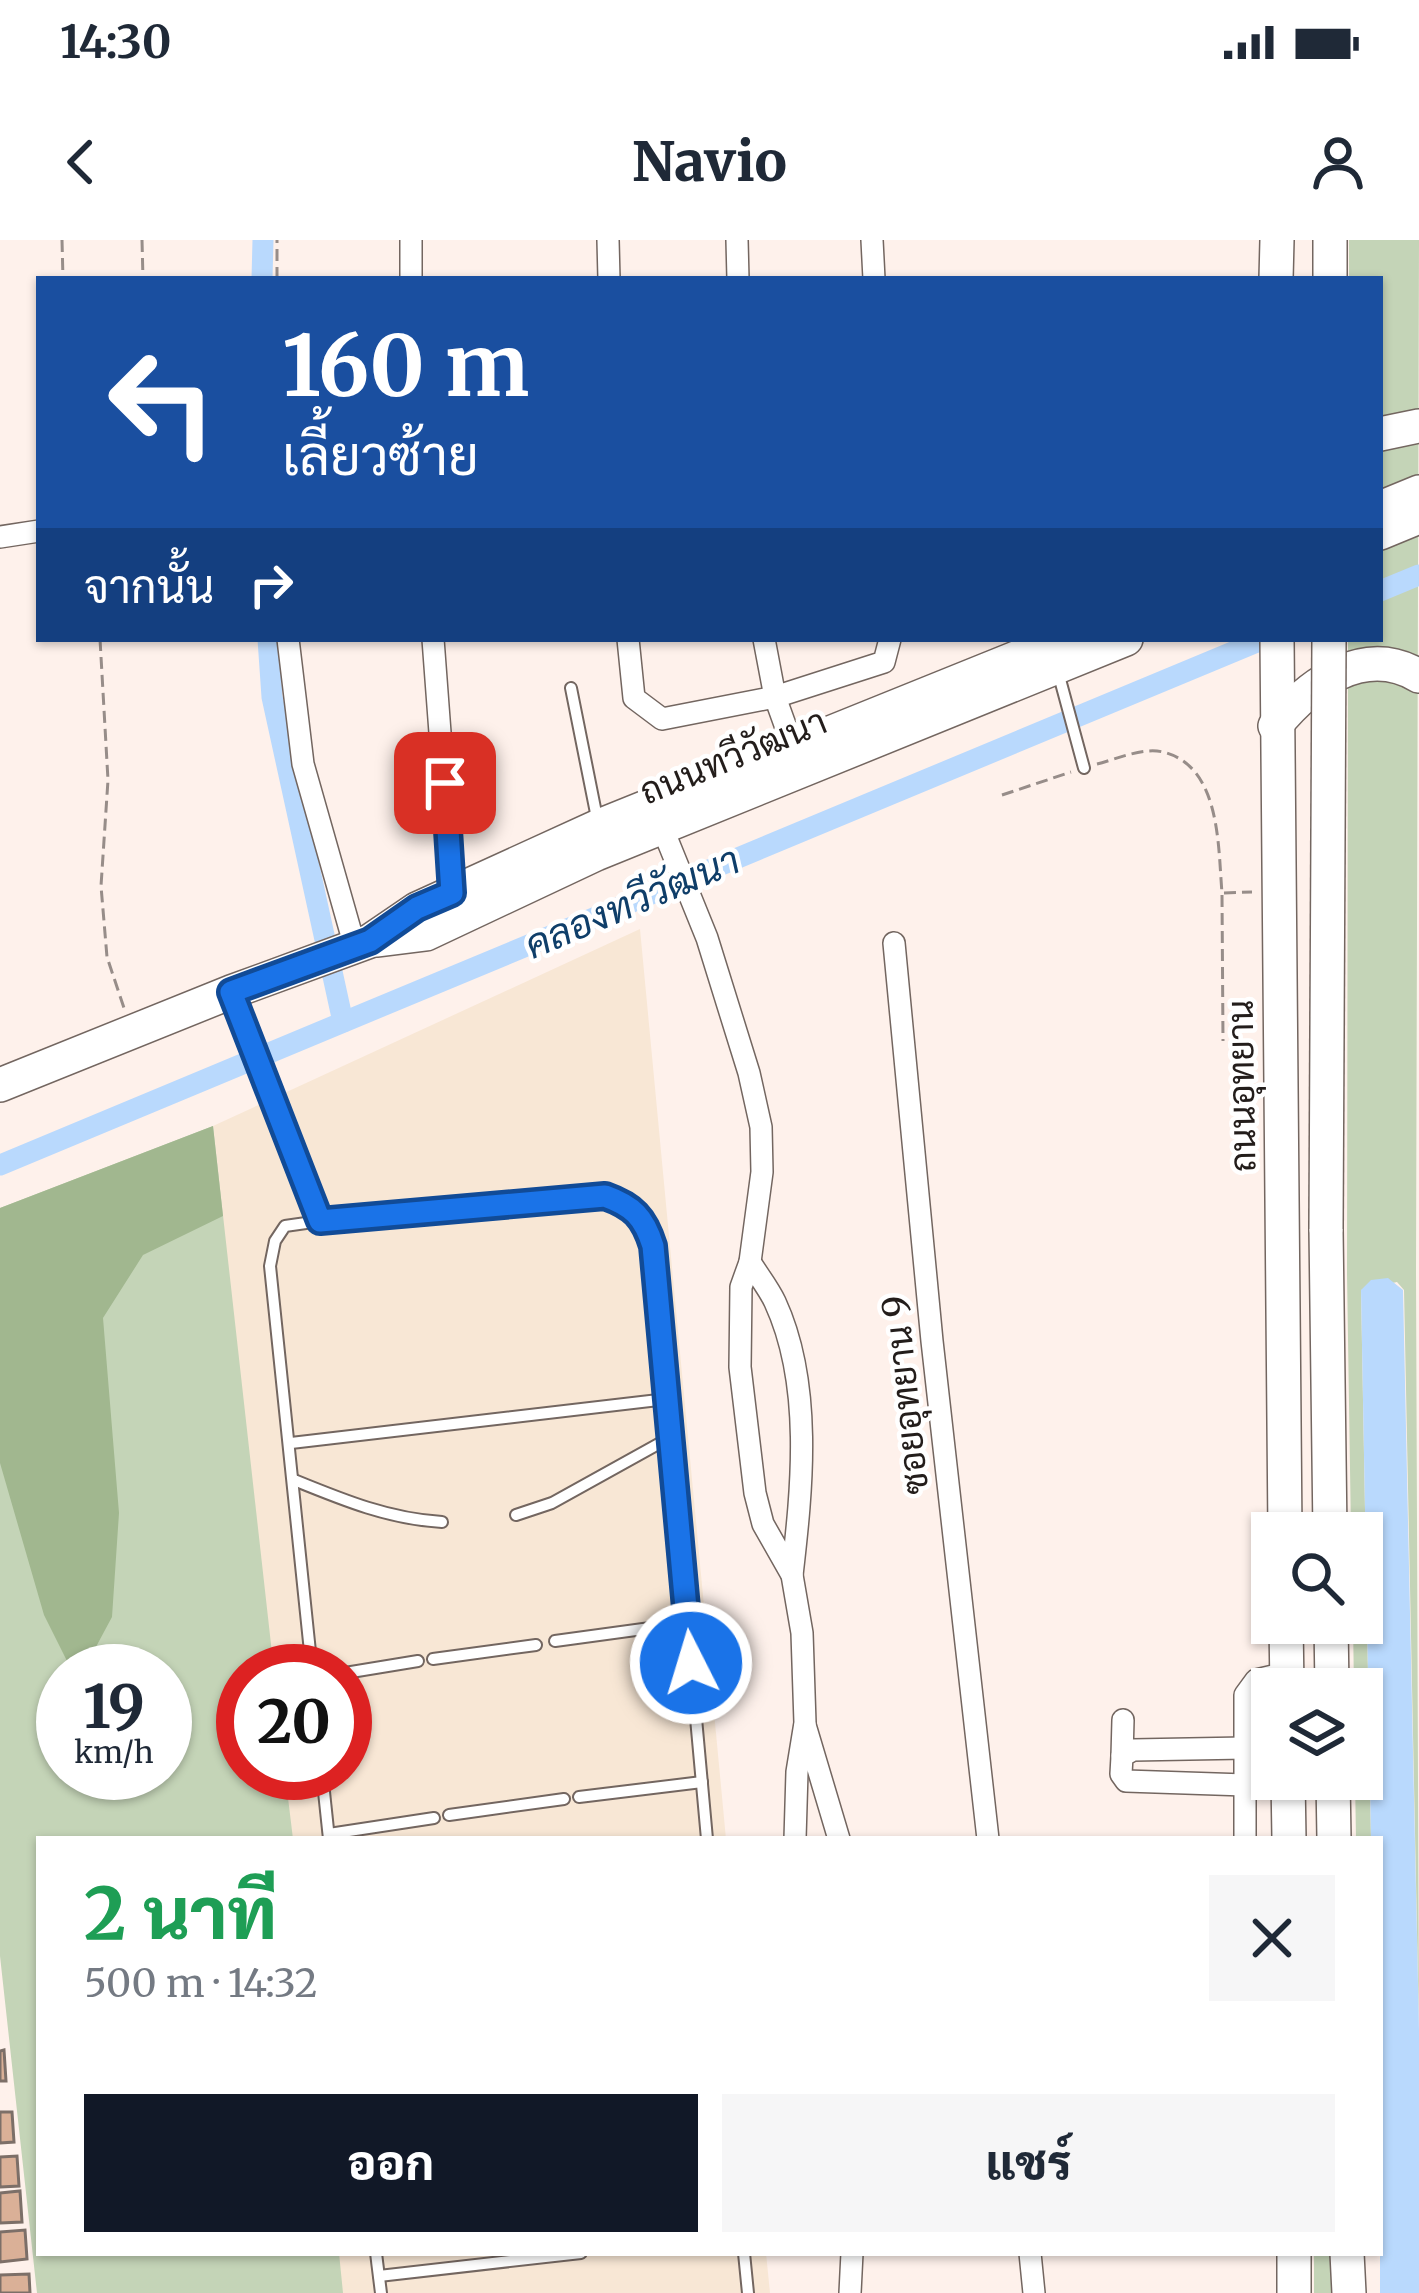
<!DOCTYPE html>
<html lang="th">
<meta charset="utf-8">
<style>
:root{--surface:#fff;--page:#f6f6f7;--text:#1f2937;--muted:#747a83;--accent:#111827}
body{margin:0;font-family:Merriweather,Sarabun,serif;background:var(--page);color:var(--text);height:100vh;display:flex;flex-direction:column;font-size:45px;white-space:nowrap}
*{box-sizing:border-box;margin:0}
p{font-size:39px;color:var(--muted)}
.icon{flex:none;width:66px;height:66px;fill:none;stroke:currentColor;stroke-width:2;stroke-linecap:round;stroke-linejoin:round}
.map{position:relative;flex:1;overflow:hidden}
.side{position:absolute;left:36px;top:1596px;width:1347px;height:420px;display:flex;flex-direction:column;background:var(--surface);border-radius:0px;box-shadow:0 3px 9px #0004}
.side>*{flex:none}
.guide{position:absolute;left:36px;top:36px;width:1347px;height:366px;border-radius:0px;box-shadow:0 3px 9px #0004;background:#1a4fa0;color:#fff;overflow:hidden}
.controls{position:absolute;left:1251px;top:1272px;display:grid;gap:24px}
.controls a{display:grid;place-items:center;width:132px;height:132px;border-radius:0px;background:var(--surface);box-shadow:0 3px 9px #0004;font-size:60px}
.speed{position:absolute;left:36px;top:1404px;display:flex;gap:24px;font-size:60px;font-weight:700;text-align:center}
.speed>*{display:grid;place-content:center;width:156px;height:156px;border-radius:50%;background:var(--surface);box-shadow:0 3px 9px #0004;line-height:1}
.speed small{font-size:30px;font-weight:400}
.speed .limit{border:18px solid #d22;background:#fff;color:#111}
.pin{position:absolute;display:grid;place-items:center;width:102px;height:102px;color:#fff;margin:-51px;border-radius:24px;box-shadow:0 6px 18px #0006}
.me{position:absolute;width:132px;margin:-66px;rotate:355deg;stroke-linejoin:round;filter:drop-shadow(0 0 9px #0008)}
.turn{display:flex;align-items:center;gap:42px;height:252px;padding:0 48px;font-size:54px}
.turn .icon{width:156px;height:156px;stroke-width:2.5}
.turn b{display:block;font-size:84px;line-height:102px}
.then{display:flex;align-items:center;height:114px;padding:0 48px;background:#0003;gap:24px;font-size:45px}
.round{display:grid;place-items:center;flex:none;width:126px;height:126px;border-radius:0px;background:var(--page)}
.headline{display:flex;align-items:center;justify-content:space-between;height:204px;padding:0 48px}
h1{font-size:72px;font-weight:800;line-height:90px;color:#1e9e55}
.action{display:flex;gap:24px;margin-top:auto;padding:24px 48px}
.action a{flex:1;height:138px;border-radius:0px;background:var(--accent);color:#fff;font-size:48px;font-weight:800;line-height:138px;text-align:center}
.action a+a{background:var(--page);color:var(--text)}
.status{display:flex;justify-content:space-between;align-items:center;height:84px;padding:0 60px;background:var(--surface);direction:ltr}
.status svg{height:33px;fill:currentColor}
header{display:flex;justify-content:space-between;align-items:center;height:156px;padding:0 48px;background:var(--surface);font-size:54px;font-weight:800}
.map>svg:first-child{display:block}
</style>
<div class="status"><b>14:30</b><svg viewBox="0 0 49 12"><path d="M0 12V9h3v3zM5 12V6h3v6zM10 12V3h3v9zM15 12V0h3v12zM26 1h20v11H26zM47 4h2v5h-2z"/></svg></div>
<header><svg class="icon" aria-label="back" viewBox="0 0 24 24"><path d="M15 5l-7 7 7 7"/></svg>Navio<svg class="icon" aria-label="person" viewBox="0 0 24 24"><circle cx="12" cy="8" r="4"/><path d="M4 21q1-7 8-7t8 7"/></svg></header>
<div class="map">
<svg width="1419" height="2053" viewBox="0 0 1419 2053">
<rect width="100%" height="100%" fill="#fef1eb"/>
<g fill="#f8e7d5">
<path d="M640,689L726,1599H288L281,1533H345V1431H270L213,886Z"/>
<path d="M331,2013H766L770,2053H335Z"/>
</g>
<g fill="#c4d4b7" fill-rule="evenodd">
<path d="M1349,0H1419L1416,1032L1419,1790L1404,1050L1397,1042L1361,1050L1371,1599H1356L1355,1539H1362V1449H1354L1353,1383H1362V1293H1351L1347,1034L1348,399H1380V39H1349Z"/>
<path d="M213,886L274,1431H243V1533H285L293,1599H39V2013H339L343,2053H37L0,1716V968ZM63,1431H165V1533H63Z"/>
<rect x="1314" y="2013" width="23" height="40"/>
</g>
<path fill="#a1b78f" d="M213,886L223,976L143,1015L103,1078L119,1273L112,1377L83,1431H72L44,1375L0,1223V968Z"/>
<path fill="#b9d9fd" d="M1388,1038L1403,1050L1419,1790V2053H1380V1599H1371L1361,1050L1371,1040Z"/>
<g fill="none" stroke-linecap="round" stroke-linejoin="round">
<g stroke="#b9d9fd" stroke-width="21">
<path d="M262,39L263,0"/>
<path d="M1380,351L1419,335"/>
<path d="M268,399L272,457L343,782"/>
<path d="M0,925L1264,399"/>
</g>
</g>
<g fill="#dab097" stroke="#7c6f68" stroke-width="3">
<path d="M4,1810L6,1841H0V1811Z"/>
<path d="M0,1872H12L14,1902L0,1903Z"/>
<path d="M17,1916L19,1946L0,1947V1917Z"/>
<path d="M20,1951L22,1982L0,1983V1953Z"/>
<path d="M25,1990L27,2019L0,2022V1992Z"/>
<path d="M29,2034L30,2053H0V2035Z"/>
</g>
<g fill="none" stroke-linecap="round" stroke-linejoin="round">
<defs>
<g id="lane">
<path d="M1058,432L1084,528"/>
<path d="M571,448L598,583"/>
<path d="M233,757L320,981L605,956C633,966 644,977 653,1006L707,1599"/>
<path d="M291,1203L667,1159"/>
<path d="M294,1240C343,1260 389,1279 442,1282"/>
<path d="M516,1275L552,1263L671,1197"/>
<path d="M555,1401L687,1383"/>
<path d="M433,1419L536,1405"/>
<path d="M312,1431L270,1026L275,1001L285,986L320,981"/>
<path d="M345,1433L418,1421"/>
<path d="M322,1533L329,1599"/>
<path d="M579,1557L702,1542"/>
<path d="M449,1575L564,1559"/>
<path d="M329,1594L434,1578"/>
<path d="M376,2013L381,2053"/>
<path d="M744,2013L748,2053"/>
<path d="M379,2036L581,2013"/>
</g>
<g id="street">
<path d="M608,0L609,39"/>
<path d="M737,0L738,39"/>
<path d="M872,0L874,39"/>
<path d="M411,39V0"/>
<path d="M0,297L39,291"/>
<path d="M288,399L303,524L355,707"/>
<path d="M433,399L452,653"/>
<path d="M628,399L634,458L662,479L775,457L884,422L890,399"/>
<path d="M764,399L775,457L793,507"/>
<path d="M662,587L707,698L749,833L761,887L762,932L750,1022L741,1047L740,1127L755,1253L763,1284L792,1335L802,1393L805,1483L797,1532L795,1599"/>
<path d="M894,703L932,1101L988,1599"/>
<path d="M750,1022C758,1035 769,1049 775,1062C813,1144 802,1249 792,1335"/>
<path d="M805,1485L839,1599"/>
<path d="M1122,1516L1123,1480"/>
<path d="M1245,1545L1126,1541L1121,1534L1122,1516L1133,1510L1245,1508"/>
<path d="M1245,1599V1455L1256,1440L1287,1433"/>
<path d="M1030,2013L1034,2053"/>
<path d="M850,2053L852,2013"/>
</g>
<g id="secondary">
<path d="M1276,39L1277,0"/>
<path d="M1330,39V0"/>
<path d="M1380,194L1419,186"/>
<path d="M1380,268L1419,252"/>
<path d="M1380,293L1419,277"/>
<path d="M1277,399L1285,1293"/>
<path d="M1275,486C1309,444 1364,403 1419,436"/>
<path d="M378,700L426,694L596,614L1126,399"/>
<path d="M0,845L231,752L370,701L417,669L599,586L1063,399"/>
<path d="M1326,989L1330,1293"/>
<path d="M1286,1383L1287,1449"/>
<path d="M1331,1383L1332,1449"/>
<path d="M1288,1539L1289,1599"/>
<path d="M1333,1539L1334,1599"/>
<path d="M1294,2013V2053"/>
<path d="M1347,2013L1349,2053"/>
</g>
</defs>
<use href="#lane" stroke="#736660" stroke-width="14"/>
<use href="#street" stroke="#736660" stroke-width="24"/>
<use href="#secondary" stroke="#736660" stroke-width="36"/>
<g stroke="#978d89" stroke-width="3" stroke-dasharray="12 6" stroke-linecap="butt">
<path d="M62,0L63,39"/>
<path d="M142,0L143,39"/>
<path d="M277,39V0"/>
<path d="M100,399L108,540L101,646L107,717L124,768"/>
<path d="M1097,524C1117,519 1143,507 1163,512C1221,526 1218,607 1222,653L1252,652"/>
<path d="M1002,555L1071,532"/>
<path d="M1222,655L1223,801"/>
<path d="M1269,1315L1270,1360"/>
</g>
<use href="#lane" stroke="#fff" stroke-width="10"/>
<use href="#street" stroke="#fff" stroke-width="21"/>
<use href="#secondary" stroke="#fff" stroke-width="33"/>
<defs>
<path id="secondary-bridge" d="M1326,989L1329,399"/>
</defs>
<use href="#secondary-bridge" stroke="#736660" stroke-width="36" stroke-linecap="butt"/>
<use href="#secondary-bridge" stroke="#fff" stroke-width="33"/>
</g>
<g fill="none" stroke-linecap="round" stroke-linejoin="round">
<defs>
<path id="route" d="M445,543L452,653L417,668L370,701L231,752L320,981L605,956C633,966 644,977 653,1006L691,1423"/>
</defs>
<use href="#route" stroke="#114b97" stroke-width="30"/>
<use href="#route" stroke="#1a73e8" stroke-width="21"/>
</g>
<g text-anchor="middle" stroke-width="9" stroke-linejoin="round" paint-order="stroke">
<g font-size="36" fill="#231d1b" stroke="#fff">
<text transform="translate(733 516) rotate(-22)" y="13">ถนนทวีวัฒนา</text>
<text transform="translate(1241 846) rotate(-91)" y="13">ถนนอุทยาน</text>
<text transform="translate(905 1155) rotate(-96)" y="13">ซอยอุทยาน 9</text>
</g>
<g font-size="39" font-style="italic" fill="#0f3e69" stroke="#fff">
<text transform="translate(632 662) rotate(-23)" y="14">คลองทวีวัฒนา</text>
</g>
</g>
</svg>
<div class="controls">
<a><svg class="icon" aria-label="search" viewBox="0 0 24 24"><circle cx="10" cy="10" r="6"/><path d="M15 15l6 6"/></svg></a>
<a><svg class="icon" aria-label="layers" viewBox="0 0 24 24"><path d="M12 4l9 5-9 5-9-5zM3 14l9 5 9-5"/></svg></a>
</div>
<div class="speed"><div>19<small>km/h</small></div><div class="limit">20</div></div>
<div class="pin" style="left:445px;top:543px;background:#d93025"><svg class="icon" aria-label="arrive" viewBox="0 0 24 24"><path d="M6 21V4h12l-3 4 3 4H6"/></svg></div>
<svg class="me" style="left:691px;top:1423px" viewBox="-20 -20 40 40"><circle r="17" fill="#1a73e8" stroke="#fff" stroke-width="3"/><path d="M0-11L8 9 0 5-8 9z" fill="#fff"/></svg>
<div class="guide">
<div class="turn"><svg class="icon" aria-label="left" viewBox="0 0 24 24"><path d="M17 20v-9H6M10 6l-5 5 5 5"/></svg><div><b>160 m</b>เลี้ยวซ้าย</div></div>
<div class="then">จากนั้น<svg class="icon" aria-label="right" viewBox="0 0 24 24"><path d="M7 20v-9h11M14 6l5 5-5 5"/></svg></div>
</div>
<section class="side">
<div class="headline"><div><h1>2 นาที</h1><p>500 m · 14:32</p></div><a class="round"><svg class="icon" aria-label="close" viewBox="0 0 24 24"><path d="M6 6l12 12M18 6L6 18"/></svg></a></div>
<div class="action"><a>ออก</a><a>แชร์</a></div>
</section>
</div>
